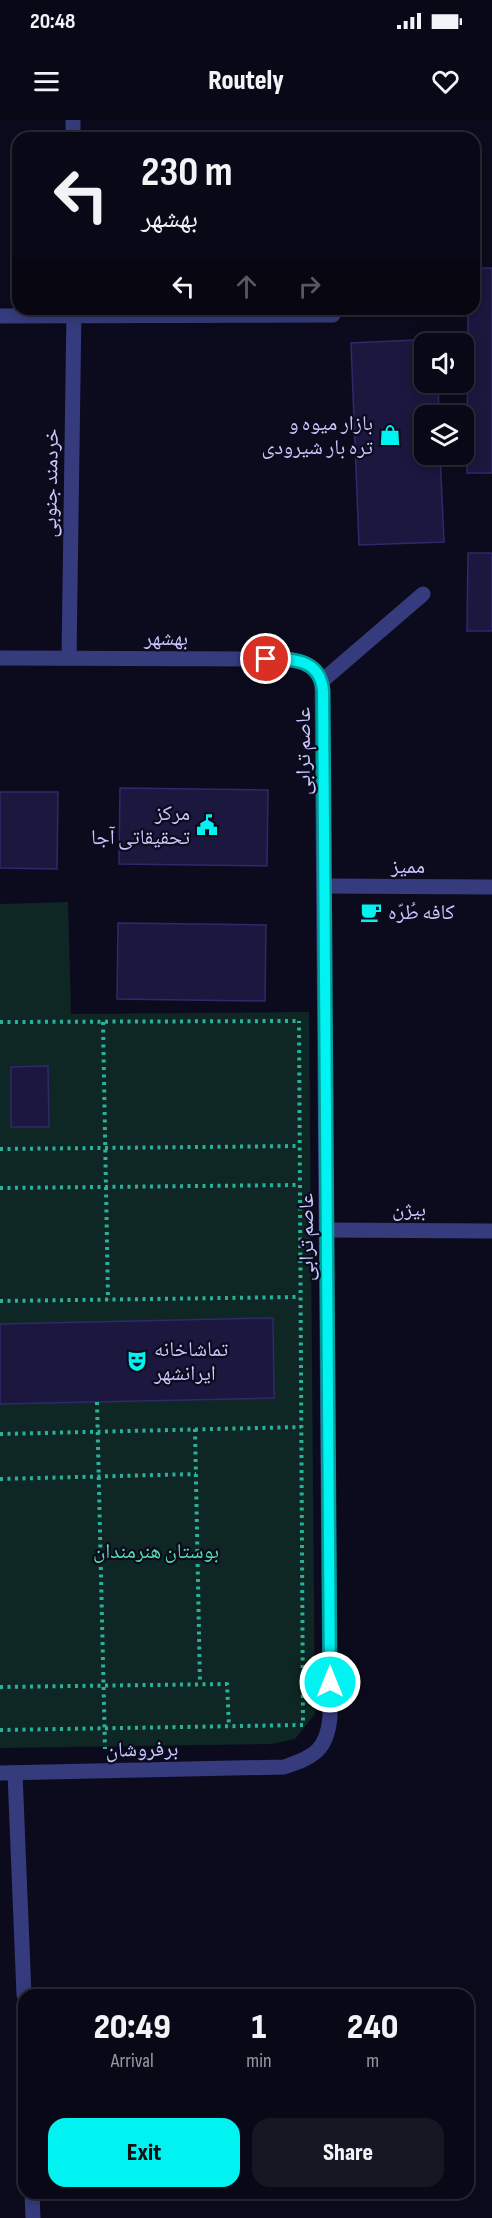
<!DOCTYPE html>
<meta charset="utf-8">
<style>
:root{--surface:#090816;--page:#171623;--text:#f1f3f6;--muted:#999aa1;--line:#292935;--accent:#00f3f0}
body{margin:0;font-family:"Sofia Sans Condensed","Noto Naskh Arabic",sans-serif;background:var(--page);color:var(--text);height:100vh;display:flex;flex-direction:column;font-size:22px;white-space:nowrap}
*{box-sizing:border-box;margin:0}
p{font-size:20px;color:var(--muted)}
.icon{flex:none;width:33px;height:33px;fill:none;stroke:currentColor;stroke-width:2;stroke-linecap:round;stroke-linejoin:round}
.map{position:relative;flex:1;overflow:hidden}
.panel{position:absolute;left:18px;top:1869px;width:456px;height:210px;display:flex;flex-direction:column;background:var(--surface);border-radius:18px;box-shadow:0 3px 15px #0003,0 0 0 2px var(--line)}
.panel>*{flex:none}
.banner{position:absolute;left:12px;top:12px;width:468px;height:183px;border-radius:18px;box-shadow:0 3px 15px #0003,0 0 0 2px var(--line);background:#090816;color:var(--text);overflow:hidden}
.controls{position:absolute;left:414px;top:213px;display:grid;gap:12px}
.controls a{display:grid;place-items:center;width:60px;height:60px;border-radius:12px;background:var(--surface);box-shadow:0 3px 15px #0003,0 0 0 2px var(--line);font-size:30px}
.pin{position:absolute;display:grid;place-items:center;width:51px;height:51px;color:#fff;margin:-26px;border:3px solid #fff;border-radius:50%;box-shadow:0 2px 6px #0007}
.me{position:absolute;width:66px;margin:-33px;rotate:0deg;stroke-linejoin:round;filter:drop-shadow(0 0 4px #0008)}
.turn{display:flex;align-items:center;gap:21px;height:126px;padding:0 30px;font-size:27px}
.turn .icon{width:78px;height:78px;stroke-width:2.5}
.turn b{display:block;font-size:42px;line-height:51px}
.lanes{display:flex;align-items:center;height:57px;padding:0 30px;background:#0003;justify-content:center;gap:30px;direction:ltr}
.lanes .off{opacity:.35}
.eta{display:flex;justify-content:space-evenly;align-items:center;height:102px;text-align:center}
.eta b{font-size:36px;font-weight:800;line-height:42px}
.primary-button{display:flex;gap:12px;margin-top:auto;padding:12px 30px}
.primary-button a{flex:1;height:69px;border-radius:18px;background:var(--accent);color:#111;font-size:24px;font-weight:800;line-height:69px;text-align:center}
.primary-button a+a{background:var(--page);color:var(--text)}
.status{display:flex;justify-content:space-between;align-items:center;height:42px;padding:0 30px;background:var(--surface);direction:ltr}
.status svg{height:16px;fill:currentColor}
header{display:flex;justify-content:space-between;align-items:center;height:78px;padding:0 30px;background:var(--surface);font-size:27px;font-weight:800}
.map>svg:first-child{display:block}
</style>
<div class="status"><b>20:48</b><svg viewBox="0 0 49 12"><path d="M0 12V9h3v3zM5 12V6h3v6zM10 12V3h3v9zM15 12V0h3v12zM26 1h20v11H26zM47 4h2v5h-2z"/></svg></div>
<header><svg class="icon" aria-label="menu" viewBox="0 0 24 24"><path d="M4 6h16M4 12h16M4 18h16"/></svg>Routely<svg class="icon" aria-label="heart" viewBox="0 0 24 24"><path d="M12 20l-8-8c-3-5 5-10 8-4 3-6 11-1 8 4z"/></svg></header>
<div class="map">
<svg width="492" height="2098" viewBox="0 0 492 2098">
<rect width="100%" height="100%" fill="#0c0b1d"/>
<path fill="#0e2724" d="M68,782L71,894L309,892L315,1594L295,1619L272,1624L0,1628V784Z"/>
<g fill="#1b173e" stroke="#2f296b" stroke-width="1.5">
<path d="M474,148H492V353H467L468,189H474Z"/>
<path d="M436,219V224H424V262H438L439,296H424V334H440L444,422L359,425L351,223Z"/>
<path d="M468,433H492V511H467Z"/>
<path d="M120,668L268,670L267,746L119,744Z"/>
<path d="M0,672H58L57,749L0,748Z"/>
<path d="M118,803L266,805L265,881L117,879Z"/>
<path d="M48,946L49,1007H11V947Z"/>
<path d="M273,1198L274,1278L0,1284V1204Z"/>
</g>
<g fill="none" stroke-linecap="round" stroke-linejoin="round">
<g stroke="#2bb099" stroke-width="4" stroke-dasharray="3 4.5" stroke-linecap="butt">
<path d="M0,902L299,901"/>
<path d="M103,902L108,1180"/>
<path d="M0,1029L299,1026"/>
<path d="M0,1068L299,1065"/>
<path d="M0,1181L300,1177"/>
<path d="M97,1282L105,1629"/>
<path d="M195,1309L200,1564"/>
<path d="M0,1314L301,1307"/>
<path d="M0,1359L196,1354"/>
<path d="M0,1567L227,1564L229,1607"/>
<path d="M0,1610L303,1605L299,901"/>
</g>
<path stroke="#363b7d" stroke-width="15" d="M322,561L423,474"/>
<g stroke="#363b7d" stroke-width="15">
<path d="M0,196L333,195"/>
<path d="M324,766L492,767"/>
<path d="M327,1110L492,1111"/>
<path d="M15,1653L24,1875"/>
<path d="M32,2073L33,2098"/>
</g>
<g stroke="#363b7d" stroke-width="15">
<path d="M73,0V18"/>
<path d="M0,538L288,539C304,542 315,546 322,561L330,1597C327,1630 314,1637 284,1647L0,1653"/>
<path d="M69,538L74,189"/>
</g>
</g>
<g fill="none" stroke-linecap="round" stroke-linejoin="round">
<defs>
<path id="route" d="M266,539C292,539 320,538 323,571L330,1562"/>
</defs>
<use href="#route" stroke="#009e9c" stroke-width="15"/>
<use href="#route" stroke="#00f3f0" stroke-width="10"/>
</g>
<defs>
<symbol id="shop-bare" viewBox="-9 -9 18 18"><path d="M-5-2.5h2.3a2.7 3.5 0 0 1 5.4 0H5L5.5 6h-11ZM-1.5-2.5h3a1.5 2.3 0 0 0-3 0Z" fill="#00f3f0" stroke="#0c0b1d" stroke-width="2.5" paint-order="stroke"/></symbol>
<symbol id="civic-bare" viewBox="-9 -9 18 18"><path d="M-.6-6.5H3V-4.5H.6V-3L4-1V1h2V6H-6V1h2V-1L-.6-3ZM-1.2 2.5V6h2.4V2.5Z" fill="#00f3f0" stroke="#0c0b1d" stroke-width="2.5" paint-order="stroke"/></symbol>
<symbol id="cafe-bare" viewBox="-9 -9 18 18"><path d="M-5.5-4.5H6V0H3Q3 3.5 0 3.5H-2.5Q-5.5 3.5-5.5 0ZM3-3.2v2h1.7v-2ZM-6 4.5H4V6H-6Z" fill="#00f3f0" stroke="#0c0b1d" stroke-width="2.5" paint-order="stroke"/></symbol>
<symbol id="theatre-bare" viewBox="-9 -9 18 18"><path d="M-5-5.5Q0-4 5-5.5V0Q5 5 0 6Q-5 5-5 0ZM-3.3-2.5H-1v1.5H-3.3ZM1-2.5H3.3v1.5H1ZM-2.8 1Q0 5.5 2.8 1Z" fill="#00f3f0" stroke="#0c0b1d" stroke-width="2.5" paint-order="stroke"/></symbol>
</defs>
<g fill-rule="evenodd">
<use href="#shop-bare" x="375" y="300" width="30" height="30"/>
<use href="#civic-bare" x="192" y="690" width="30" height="30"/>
<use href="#cafe-bare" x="356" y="777" width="30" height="30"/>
<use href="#theatre-bare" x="122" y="1226" width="30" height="30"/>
</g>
<g text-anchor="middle" stroke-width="4.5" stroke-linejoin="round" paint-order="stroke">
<g font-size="21" fill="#c8c8ff" stroke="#0c0b1d" text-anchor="end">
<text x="373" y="310">بازار میوه و<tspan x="373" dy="24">تره بار شیرودی</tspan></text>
<text x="190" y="700">مرکز<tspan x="190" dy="24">تحقیقاتی آجا</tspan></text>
<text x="388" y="799" text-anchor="start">کافه طُرّه</text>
<text x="154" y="1236" text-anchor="start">تماشاخانه<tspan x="154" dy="24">ایرانشهر</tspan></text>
</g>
<g font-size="21" fill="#c8c8ff" stroke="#0c0b1d">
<text transform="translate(50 363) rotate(-89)" y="7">خردمند جنوبی</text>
<text x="166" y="525">بهشهر</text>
<text transform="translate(303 631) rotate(-90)" y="7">عاصم ترابی</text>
<text x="408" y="753">ممیز</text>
<text x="409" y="1096">بیژن</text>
<text transform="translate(306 1117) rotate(-90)" y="7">عاصم ترابی</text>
<text transform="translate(142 1629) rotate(-1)" y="7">برفروشان</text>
</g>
<g font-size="21" fill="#53dfad" stroke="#0c0b1d">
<text x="156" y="1438">بوستان هنرمندان</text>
</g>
</g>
</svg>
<div class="controls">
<a><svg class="icon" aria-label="sound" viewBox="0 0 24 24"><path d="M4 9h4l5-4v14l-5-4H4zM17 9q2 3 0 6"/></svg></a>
<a><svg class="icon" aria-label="layers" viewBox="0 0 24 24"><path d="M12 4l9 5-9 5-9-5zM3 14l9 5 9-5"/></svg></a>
</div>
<div class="pin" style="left:266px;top:539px;background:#d93025"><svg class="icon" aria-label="arrive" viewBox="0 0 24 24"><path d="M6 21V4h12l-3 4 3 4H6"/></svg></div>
<svg class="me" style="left:330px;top:1562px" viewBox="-20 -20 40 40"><circle r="17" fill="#00f3f0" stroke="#fff" stroke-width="3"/><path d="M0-11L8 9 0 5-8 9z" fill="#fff"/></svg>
<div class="banner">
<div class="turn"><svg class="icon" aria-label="left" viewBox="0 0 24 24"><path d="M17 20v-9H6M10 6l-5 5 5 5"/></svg><div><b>230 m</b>بهشهر</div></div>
<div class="lanes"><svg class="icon" aria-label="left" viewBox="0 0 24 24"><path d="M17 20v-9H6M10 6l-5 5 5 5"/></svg><svg class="icon off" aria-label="ahead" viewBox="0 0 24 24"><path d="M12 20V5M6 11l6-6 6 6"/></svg><svg class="icon off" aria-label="right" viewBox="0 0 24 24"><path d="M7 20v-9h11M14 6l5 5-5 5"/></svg></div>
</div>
<section class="panel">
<div class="eta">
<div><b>20:49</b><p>Arrival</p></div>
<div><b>1</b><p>min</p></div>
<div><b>240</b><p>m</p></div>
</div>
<div class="primary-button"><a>Exit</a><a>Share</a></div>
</section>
</div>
